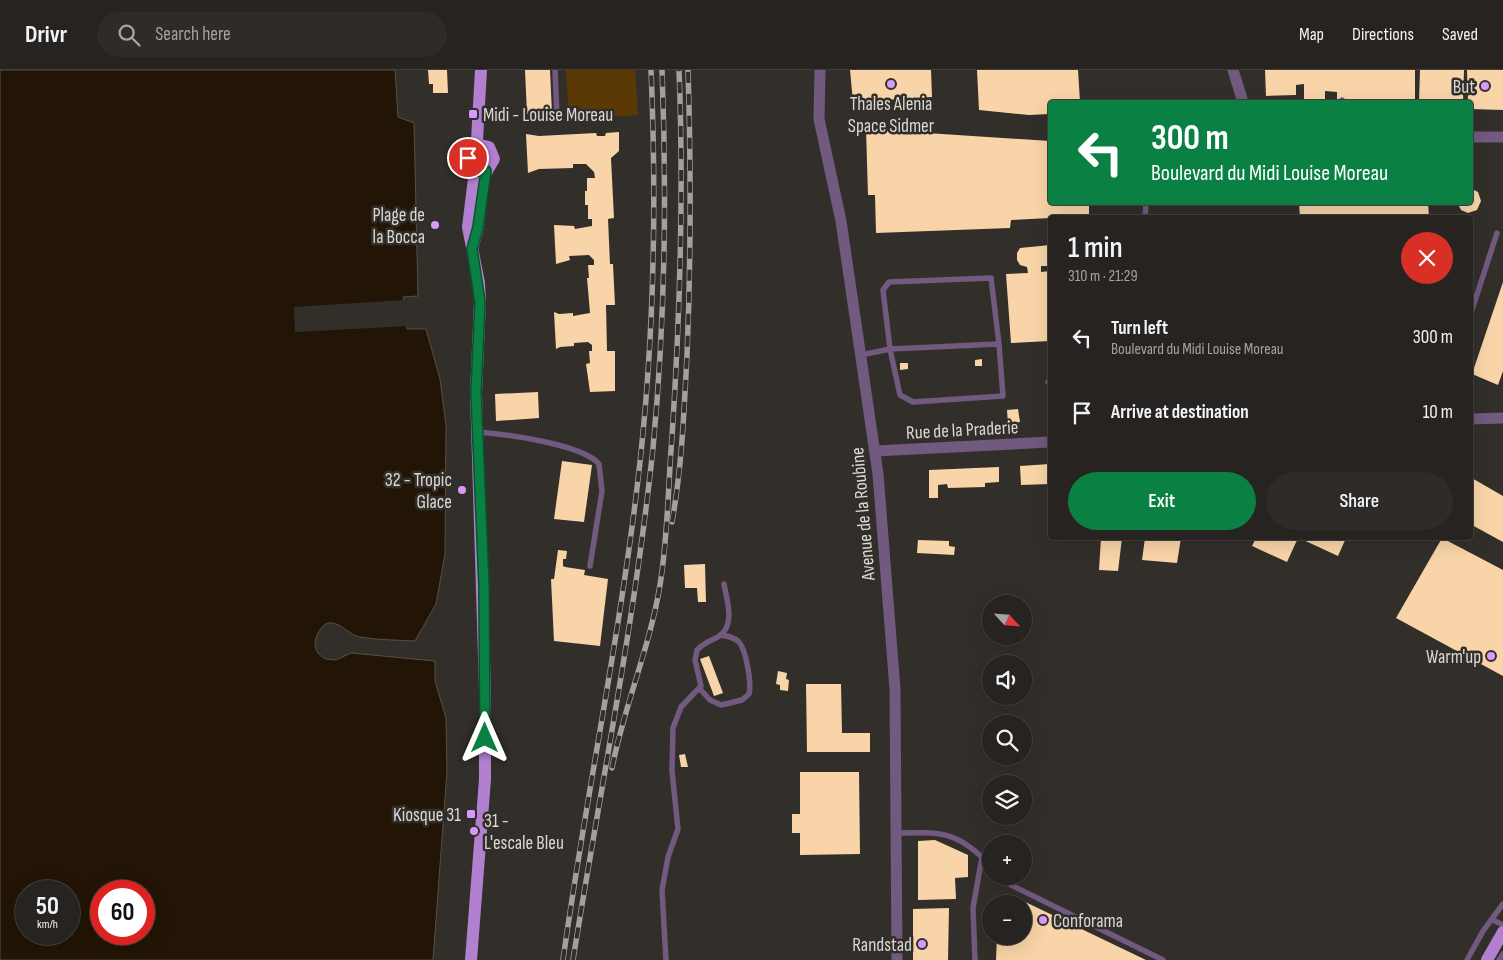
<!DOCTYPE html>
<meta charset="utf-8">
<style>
:root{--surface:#262320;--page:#2e2b29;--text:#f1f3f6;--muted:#a4a4a5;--line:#42403e;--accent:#0b8043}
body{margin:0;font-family:"Sofia Sans Condensed",sans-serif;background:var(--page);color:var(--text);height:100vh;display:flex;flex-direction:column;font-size:19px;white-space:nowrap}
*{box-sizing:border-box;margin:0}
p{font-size:16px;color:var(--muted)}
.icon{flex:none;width:28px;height:28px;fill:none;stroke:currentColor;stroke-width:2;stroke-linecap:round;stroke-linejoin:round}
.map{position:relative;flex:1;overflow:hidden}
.sheet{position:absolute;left:1048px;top:145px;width:425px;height:325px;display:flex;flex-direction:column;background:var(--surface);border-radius:5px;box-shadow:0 5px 20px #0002,0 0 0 1px var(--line)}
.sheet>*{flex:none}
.guide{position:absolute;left:1048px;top:30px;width:425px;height:105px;border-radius:5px;box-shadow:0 5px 20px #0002,0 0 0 1px var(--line);background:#0b8043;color:#fff;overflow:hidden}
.needle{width:32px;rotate:116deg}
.controls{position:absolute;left:982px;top:525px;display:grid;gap:10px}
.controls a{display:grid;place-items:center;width:50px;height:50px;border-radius:50%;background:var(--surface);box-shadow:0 5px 20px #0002,0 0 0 1px var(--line);font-size:25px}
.speed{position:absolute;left:15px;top:810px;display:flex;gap:10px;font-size:25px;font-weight:700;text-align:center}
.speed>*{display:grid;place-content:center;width:65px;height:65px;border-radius:50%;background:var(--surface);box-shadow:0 5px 20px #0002,0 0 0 1px var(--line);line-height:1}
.speed small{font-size:12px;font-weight:400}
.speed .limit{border:8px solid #d22;background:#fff;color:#111}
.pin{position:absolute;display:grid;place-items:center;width:42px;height:42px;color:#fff;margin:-21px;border:2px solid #fff;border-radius:50%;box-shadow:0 1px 5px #0007}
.me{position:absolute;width:55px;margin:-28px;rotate:0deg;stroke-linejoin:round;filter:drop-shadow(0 0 4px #0008)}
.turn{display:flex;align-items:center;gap:18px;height:105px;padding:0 20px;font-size:22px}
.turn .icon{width:65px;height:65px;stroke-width:2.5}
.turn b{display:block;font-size:35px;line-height:42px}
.round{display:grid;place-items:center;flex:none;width:52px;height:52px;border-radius:26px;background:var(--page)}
.head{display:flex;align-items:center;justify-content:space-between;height:85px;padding:0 20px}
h1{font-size:30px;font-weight:600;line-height:38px}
.button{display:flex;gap:10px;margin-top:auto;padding:10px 20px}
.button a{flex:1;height:58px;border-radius:30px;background:var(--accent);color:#fff;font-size:20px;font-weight:600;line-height:58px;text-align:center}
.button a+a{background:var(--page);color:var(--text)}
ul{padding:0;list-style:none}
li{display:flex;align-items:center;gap:15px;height:75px;padding:0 20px}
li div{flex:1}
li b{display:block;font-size:19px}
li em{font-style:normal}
header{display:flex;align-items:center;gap:30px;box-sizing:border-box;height:70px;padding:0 25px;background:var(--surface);border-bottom:1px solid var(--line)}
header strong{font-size:24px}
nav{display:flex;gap:28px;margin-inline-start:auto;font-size:18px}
.search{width:350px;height:45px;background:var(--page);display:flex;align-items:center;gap:12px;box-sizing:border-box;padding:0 18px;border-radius:28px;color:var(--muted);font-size:19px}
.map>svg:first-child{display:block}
</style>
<header>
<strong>Drivr</strong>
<div class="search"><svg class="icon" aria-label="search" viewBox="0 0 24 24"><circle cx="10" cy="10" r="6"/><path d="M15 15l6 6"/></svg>Search here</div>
<nav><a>Map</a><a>Directions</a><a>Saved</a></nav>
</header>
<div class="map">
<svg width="1503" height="890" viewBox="0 0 1503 890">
<rect width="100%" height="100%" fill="#322f2b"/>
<path fill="#5a3904" d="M566,0H635L638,45L569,50Z"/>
<path fill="#221505" stroke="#594f43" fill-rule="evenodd" d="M0,0H395L398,47L414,53L418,226L403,227L407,259H426L440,309L446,355L445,484L436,534L415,571C397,570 378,570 360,567C347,565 332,541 320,560C317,564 315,570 315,574C316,582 319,586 326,589L336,590L351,583L435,591V611L446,648L447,701L433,890H0ZM26,821H69V864H26ZM101,821H144V864H101Z"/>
<path fill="#322f2b" d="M405,230L409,256L295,262L294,237Z"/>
<g fill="#f9d4a8">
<path d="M428,0H447L448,23H433V14H429Z"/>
<path d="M525,0H550L552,44H527Z"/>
<path d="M850,0H931L932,27L853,32Z"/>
<path d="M977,0H1078L1080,32H1050V44L1029,45L979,40Z"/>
<path d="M1265,0H1415V32L1337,30V22L1325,21V32H1304V14L1296,15V25L1266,26Z"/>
<path d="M1420,0H1464L1463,32H1419Z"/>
<path d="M1467,0H1503V40L1470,39V32H1468Z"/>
<path d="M866,59L1050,71V132H1089V146L1011,150L1010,158L876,163L875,125H868Z"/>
<path d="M619,62V81L611,88L614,148L608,149L610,194H613L615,235H606L607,281H615V321L590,322L586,294L590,293L589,281H592V275L588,272L574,273V276L560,277L556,279L554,242L559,244L573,243V246L590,243L587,208H589L588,195H594V190L589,185L569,186L570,190L556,194L554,155L574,156L575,159L592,156V149H588V135H585V121H587V108H595L594,102L586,94H573V98L539,99L528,103L526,64L539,66L596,63L597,66H605L606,63Z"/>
<path d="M1470,118L1478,122L1481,131L1477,140L1468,143L1461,140L1457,132H1470Z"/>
<path d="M1299,132H1428L1429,148H1300Z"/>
<path d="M1050,175V196H1041V202L1050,201V271L1011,273L1006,204L1028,203L1027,197L1020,195L1017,190V183L1020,178Z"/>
<path d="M1503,212V301L1498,315L1472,304Z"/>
<path d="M982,289V296H975V290Z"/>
<path d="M900,293H908V299L900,300Z"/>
<path d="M538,322L539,348L496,351L495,324Z"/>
<path d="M1018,339L1020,352L1008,354L1007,340Z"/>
<path d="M562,391L592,395L584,452L554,449Z"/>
<path d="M1050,394V414L1021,415L1020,396Z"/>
<path d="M999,397V412L985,413V417L948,418L947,414L938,415V428H929V400Z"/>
<path d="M1470,407L1503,426V472L1470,454Z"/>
<path d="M465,415L466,424L460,425L459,416Z"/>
<path d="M1101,468H1122L1118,501L1099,500Z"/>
<path d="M1145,468H1181L1177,493L1142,490Z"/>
<path d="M1256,468H1298L1287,492L1252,476Z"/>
<path d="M1299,468H1346L1338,486Z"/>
<path d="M1442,468L1503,500V606L1396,548Z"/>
<path d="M918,470L949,471V476L955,477L954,485L917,483Z"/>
<path d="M558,480L567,481L566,489H563V496L565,497L585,500L584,505L608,509L600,576L554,571L551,509H554Z"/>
<path d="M705,494L706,532H698L697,518H685L684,495Z"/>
<path d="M709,586L723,623L714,626L700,589Z"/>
<path d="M778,601L787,603L786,609L789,610L788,621L780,620V615L776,614Z"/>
<path d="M806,614H841L842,663H870V682H807Z"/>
<path d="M685,684L688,697H681L679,685Z"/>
<path d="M800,702H859L860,784L800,785V763H792V744H800Z"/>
<path d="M935,770L968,785V807L955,808L956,829L918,830V771Z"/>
<path d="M1017,828L1146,890H996L997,866H1024V834H1012Z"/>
<path d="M949,838L948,890H913V839Z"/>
</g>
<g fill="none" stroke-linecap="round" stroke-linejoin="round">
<g stroke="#715980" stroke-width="5.5">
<path d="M1342,32V30"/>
<path d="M542,48L557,47L555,0"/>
<path d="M1145,148L1146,132"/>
<path d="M1470,246L1497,163"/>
<path d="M861,285L890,279L999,274L991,208L889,212L883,220L890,279L900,325L913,332L1003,326L999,274"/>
<path d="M1048,312H1050"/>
<path d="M477,362C505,364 582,374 599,394L602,421L590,496"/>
<path d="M700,619L710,630L721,635L742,630L749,624C752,614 746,580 739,572C734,567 727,566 720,565"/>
<path d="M896,763C943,762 957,761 991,796"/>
<path d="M1002,806L1011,815L1163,890"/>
<path d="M1493,850L1503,855"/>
<path d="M666,890L662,820L668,787L678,759L672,701L673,658L681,637L701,616L695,590L697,580C703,573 710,571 718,567C736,556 727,531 724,514"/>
<path d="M975,890L973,838L982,787"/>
<path d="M1467,890L1483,861L1503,834"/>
<path d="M1499,890L1503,884"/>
</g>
<g stroke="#715980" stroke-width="11">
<path d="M820,0L819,49L841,151L878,404L895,619L897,890"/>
<path d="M1233,0L1243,32"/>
<path d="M1470,67H1503"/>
<path d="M1470,349L1503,348"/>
<path d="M875,381L1050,372"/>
</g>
<g stroke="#b280d1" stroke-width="12">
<path d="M481,0L477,70L468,89L472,97L483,101"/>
<path d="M473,176L478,157L484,106L494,89L489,77L480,75L475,77"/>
<path d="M471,890L485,709V619L476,323L480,232L479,213L468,157L475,100"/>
<path d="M1487,890L1503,862"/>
</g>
<defs>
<g id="rail">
<path d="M672,452C682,396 684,341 687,285C691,190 691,95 688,0"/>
<path d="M612,698C624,636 650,577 660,515C668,466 668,416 672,367C680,245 684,123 679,0"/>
<path d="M563,890C585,732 618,576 637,418C654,279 657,140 651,0"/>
<path d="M573,890C600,720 635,550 653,378C665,252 667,126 662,0"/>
</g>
</defs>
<use href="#rail" stroke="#a3a09d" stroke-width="5.5"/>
<use href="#rail" stroke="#322f2b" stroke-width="4" stroke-dasharray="11" stroke-linecap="butt"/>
</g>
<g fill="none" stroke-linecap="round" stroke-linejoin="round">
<defs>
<path id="route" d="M468,88C470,98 476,102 486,101L478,157L472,179L480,232L476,323L484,516L485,668"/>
</defs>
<use href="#route" stroke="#07532c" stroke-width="12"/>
<use href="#route" stroke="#0b8043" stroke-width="9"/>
</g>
<g fill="#d69bfa" stroke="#322f2b" stroke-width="2">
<circle cx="891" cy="14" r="5"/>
<circle cx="1485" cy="16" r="5"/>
<rect x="468" y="39" width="10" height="10" rx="2.5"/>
<circle cx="435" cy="155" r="5"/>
<circle cx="462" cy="420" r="5"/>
<circle cx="1491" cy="586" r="5"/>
<rect x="466" y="739" width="10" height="10" rx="2.5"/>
<circle cx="474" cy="761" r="5"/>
<circle cx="1043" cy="850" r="5"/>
<circle cx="922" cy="874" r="5"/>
</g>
<g text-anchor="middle" stroke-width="5" stroke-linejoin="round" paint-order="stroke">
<g font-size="19" fill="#dad7d5" stroke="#322f2b" text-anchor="end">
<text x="1475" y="23">But</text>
<text x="891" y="40" text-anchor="middle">Thales Alenia<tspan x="891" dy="22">Space Sidmer</tspan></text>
<text x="483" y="51" text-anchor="start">Midi - Louise Moreau</text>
<text x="425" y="151">Plage de<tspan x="425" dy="22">la Bocca</tspan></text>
<text x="452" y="416">32 - Tropic<tspan x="452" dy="22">Glace</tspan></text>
<text x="1481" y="593">Warm'up</text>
<text x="461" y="751">Kiosque 31</text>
<text x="484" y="757" text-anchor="start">31 -<tspan x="484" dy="22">L'escale Bleu</tspan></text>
<text x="1053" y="857" text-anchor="start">Conforama</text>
<text x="912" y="881">Randstad</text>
</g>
<g font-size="19" fill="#dad7d5" stroke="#322f2b">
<text transform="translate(962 359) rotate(-3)" y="7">Rue de la Praderie</text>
<text transform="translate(862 444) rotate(-95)" y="7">Avenue de la Roubine</text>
</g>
</g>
</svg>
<div class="controls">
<a><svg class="needle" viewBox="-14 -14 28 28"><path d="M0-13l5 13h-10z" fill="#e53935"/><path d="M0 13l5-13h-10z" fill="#a4a4a5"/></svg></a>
<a><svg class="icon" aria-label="sound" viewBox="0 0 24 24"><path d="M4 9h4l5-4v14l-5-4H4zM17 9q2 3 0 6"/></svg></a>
<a><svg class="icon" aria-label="search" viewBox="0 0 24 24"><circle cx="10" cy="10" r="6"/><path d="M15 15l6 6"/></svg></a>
<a><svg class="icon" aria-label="layers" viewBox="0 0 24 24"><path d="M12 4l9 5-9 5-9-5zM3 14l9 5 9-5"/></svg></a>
<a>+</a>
<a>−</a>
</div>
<div class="speed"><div>50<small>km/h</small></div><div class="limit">60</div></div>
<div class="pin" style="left:468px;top:88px;background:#d93025"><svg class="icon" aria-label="arrive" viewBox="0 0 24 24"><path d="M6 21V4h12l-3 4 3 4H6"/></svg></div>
<svg class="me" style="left:485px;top:668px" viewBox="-20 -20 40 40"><path d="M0-17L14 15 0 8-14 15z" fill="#0b8043" stroke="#fff" stroke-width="4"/></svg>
<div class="guide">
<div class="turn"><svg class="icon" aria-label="left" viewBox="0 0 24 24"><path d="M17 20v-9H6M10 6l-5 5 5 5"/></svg><div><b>300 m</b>Boulevard du Midi Louise Moreau</div></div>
</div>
<section class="sheet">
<div class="head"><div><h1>1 min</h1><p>310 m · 21:29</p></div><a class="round" style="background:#d93025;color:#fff"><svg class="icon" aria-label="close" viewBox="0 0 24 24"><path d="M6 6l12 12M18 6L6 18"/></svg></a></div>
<ul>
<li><svg class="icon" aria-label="left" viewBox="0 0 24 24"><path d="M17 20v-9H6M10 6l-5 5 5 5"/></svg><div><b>Turn left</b><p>Boulevard du Midi Louise Moreau</p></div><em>300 m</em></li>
<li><svg class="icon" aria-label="arrive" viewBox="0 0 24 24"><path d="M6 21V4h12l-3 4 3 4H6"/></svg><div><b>Arrive at destination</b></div><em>10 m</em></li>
</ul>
<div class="button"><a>Exit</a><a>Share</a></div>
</section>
</div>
